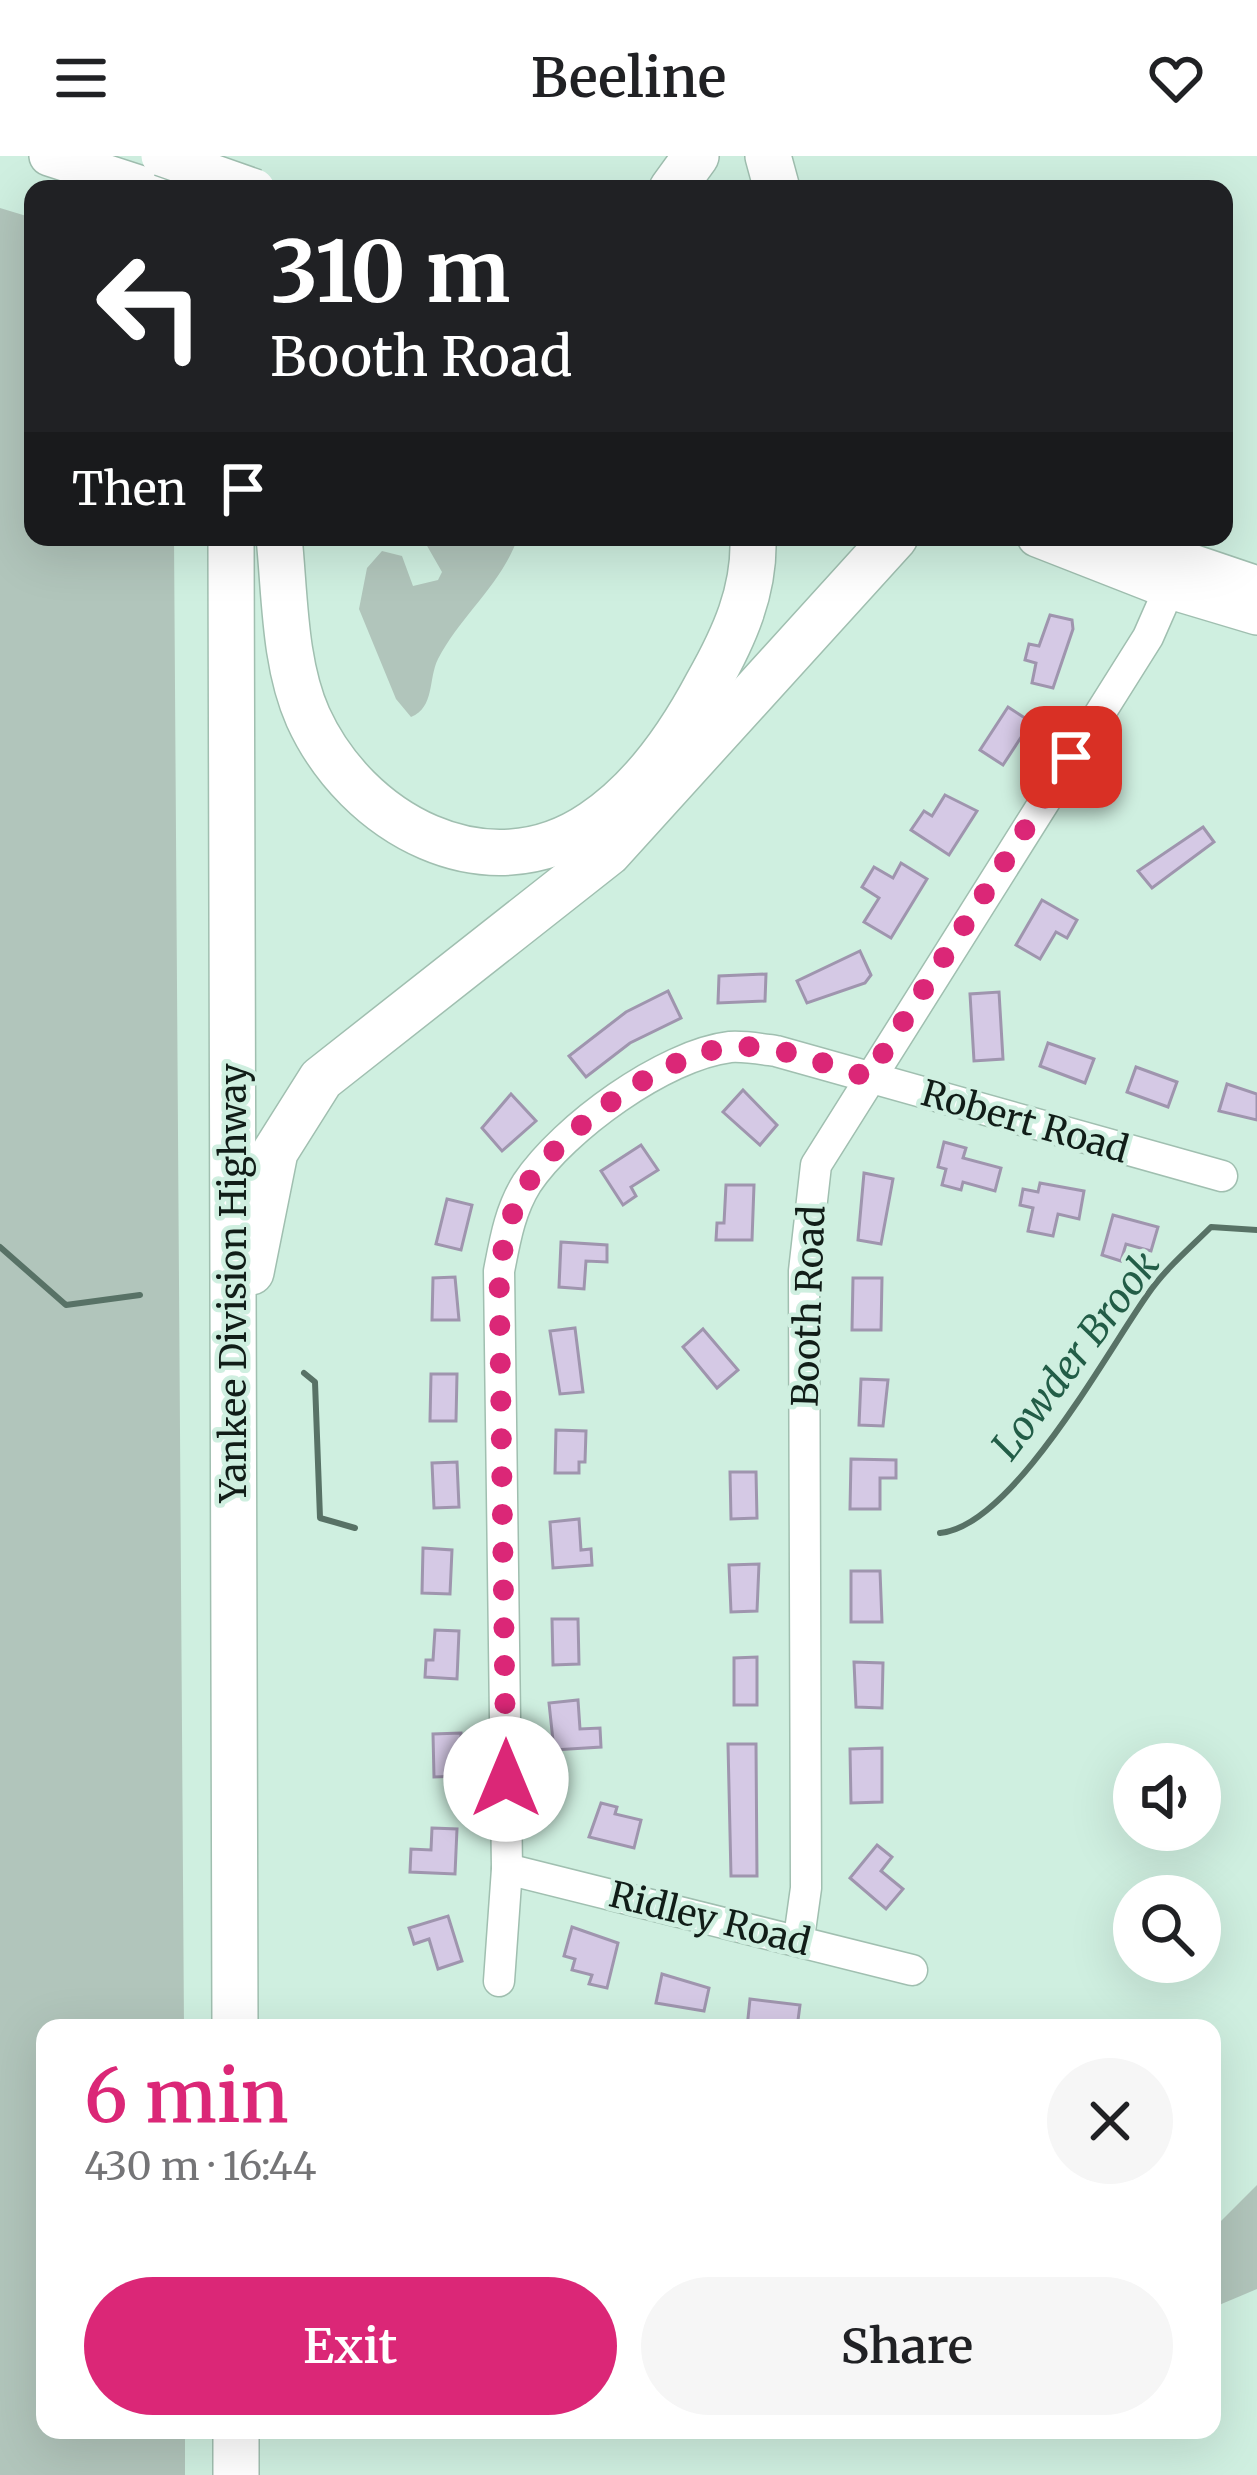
<!DOCTYPE html>
<meta charset="utf-8">
<style>
:root{--surface:#fff;--page:#f6f6f6;--text:#202124;--muted:#757577;--accent:#db2777}
body{margin:0;font-family:Merriweather,serif;background:var(--page);color:var(--text);height:100vh;display:flex;flex-direction:column;font-size:45px;white-space:nowrap}
*{box-sizing:border-box;margin:0}
p{font-size:39px;color:var(--muted)}
.icon{flex:none;width:66px;height:66px;fill:none;stroke:currentColor;stroke-width:2;stroke-linecap:round;stroke-linejoin:round}
.map{position:relative;flex:1;overflow:hidden}
.panel{position:absolute;left:36px;top:1863px;width:1185px;height:420px;display:flex;flex-direction:column;background:var(--surface);border-radius:24px;box-shadow:0 12px 48px #0002}
.panel>*{flex:none}
.hud{position:absolute;left:24px;top:24px;width:1209px;height:366px;border-radius:24px;box-shadow:0 12px 48px #0002;background:#202124;color:#fff;overflow:hidden}
.tools{position:absolute;left:1113px;top:1587px;display:grid;gap:24px}
.tools a{display:grid;place-items:center;width:108px;height:108px;border-radius:50%;background:var(--surface);box-shadow:0 12px 48px #0002;font-size:60px}
.pin{position:absolute;display:grid;place-items:center;width:102px;height:102px;color:#fff;margin:-51px;border-radius:24px;box-shadow:0 6px 18px #0006}
.me{position:absolute;width:132px;margin:-66px;rotate:0deg;stroke-linejoin:round;filter:drop-shadow(0 0 9px #0008)}
.turn{display:flex;align-items:center;gap:42px;height:252px;padding:0 48px;font-size:54px}
.turn .icon{width:156px;height:156px;stroke-width:2.5}
.turn b{display:block;font-size:84px;line-height:102px}
.then{display:flex;align-items:center;height:114px;padding:0 48px;background:#0003;gap:24px;font-size:45px}
.round{display:grid;place-items:center;flex:none;width:126px;height:126px;border-radius:63px;background:var(--page)}
.head{display:flex;align-items:center;justify-content:space-between;height:204px;padding:0 48px}
h1{font-size:72px;font-weight:600;line-height:90px;color:var(--accent)}
.primary-button{display:flex;gap:24px;margin-top:auto;padding:24px 48px}
.primary-button a{flex:1;height:138px;border-radius:72px;background:var(--accent);color:#fff;font-size:48px;font-weight:600;line-height:138px;text-align:center}
.primary-button a+a{background:var(--page);color:var(--text)}
header{display:flex;justify-content:space-between;align-items:center;height:156px;padding:0 48px;background:var(--surface);font-size:54px;font-weight:600}
.map>svg:first-child{display:block}
</style>
<header><svg class="icon" aria-label="menu" viewBox="0 0 24 24"><path d="M4 6h16M4 12h16M4 18h16"/></svg>Beeline<svg class="icon" aria-label="heart" viewBox="0 0 24 24"><path d="M12 20l-8-8c-3-5 5-10 8-4 3-6 11-1 8 4z"/></svg></header>
<div class="map">
<svg width="1257" height="2319" viewBox="0 0 1257 2319">
<rect width="100%" height="100%" fill="#cfefe0"/>
<g fill="#b1c5bb">
<path d="M0,52L33,62V381H174L184,1872H45V2274H185V2319H0Z"/>
<path d="M422,381H518C502,428 461,459 438,503C428,523 435,551 411,561L396,543L359,453L367,412L382,395L402,400L413,430L438,424L442,416Z"/>
<path d="M1257,2029V2133L1212,2152V2074Z"/>
</g>
<g fill="none" stroke-linecap="round" stroke-linejoin="round">
<g stroke="#587266" stroke-width="6">
<path d="M0,1091L66,1149L140,1139"/>
<path d="M304,1217L315,1226L320,1362L355,1372"/>
<path d="M940,1377C1013,1370 1106,1197 1148,1138C1165,1113 1190,1092 1211,1071L1257,1074"/>
</g>
</g>
<g fill="#d5c9e5" stroke="#9f95ae" stroke-width="3">
<path d="M1050,459L1072,464L1073,473L1053,532L1032,527L1036,507L1025,504L1029,488L1039,490Z"/>
<path d="M1008,551L1031,566L1003,609L980,594Z"/>
<path d="M945,639L977,655L949,699L911,674L924,655L932,660Z"/>
<path d="M1203,671L1214,686L1152,732L1138,715Z"/>
<path d="M901,707L927,723L891,782L864,766L879,742L862,731L874,711L893,722Z"/>
<path d="M1042,744L1077,764L1067,782L1056,776L1040,803L1016,789Z"/>
<path d="M860,795L871,819L865,827L807,847L797,825Z"/>
<path d="M766,818L765,845L718,847L719,820Z"/>
<path d="M668,835L681,862L630,887L586,921L569,900L626,856Z"/>
<path d="M999,836L1003,903L974,905L970,838Z"/>
<path d="M1048,887L1094,903L1085,927L1040,910Z"/>
<path d="M1136,911L1177,926L1168,951L1127,936Z"/>
<path d="M1227,928L1257,938V964L1219,955Z"/>
<path d="M743,934L777,969L760,989L723,956Z"/>
<path d="M511,938L536,965L502,995L482,972Z"/>
<path d="M944,986L966,992L963,1002L1001,1012L995,1035L963,1026L961,1034L942,1029L946,1013L938,1011Z"/>
<path d="M641,989L658,1014L631,1031L636,1040L623,1049L601,1015Z"/>
<path d="M864,1017L893,1023L881,1088L858,1084Z"/>
<path d="M1040,1027L1084,1035L1079,1063L1058,1058L1053,1080L1028,1075L1033,1052L1020,1049L1023,1033L1038,1036Z"/>
<path d="M726,1029H754L752,1084H716L717,1067H724Z"/>
<path d="M447,1043L472,1049L461,1094L436,1088Z"/>
<path d="M1113,1059L1158,1071L1151,1095L1126,1088L1121,1105L1102,1099Z"/>
<path d="M561,1086L607,1089V1106L586,1105L584,1133L559,1131Z"/>
<path d="M455,1121L459,1164H432L433,1122Z"/>
<path d="M853,1122H882L881,1174H852Z"/>
<path d="M575,1172L583,1236L560,1238L550,1175Z"/>
<path d="M703,1173L738,1214L717,1232L683,1191Z"/>
<path d="M431,1218H457L456,1265H430Z"/>
<path d="M861,1223L888,1224L883,1270L859,1269Z"/>
<path d="M556,1274L586,1275L585,1306H579V1317H555Z"/>
<path d="M851,1303L896,1304V1322H880V1353H850Z"/>
<path d="M457,1306L459,1351L434,1352L432,1307Z"/>
<path d="M730,1316H756L757,1362L731,1363Z"/>
<path d="M579,1363L581,1394L591,1393L592,1409L553,1412L550,1366Z"/>
<path d="M423,1392L452,1394L450,1438L422,1437Z"/>
<path d="M759,1408L757,1455L731,1456L729,1409Z"/>
<path d="M851,1415H880L882,1466H851Z"/>
<path d="M552,1463H578L579,1508L553,1509Z"/>
<path d="M435,1474L459,1475L457,1523L425,1521L426,1504H433Z"/>
<path d="M757,1501V1549H734V1502Z"/>
<path d="M854,1506L883,1507L882,1552L856,1551Z"/>
<path d="M578,1544L580,1573L600,1572L601,1591L554,1594L549,1547Z"/>
<path d="M461,1577L462,1620L434,1621L433,1578Z"/>
<path d="M728,1588H756L757,1720H731Z"/>
<path d="M882,1592V1646L851,1647L850,1593Z"/>
<path d="M601,1647L617,1651L615,1658L641,1664L634,1692L589,1681Z"/>
<path d="M432,1672L457,1673L455,1718L410,1716L411,1693L431,1694Z"/>
<path d="M877,1689L892,1701L881,1715L903,1733L886,1753L850,1722Z"/>
<path d="M448,1760L462,1805L438,1813L429,1783L414,1788L409,1772Z"/>
<path d="M572,1771L618,1787L607,1832L589,1828L592,1819L572,1814L575,1803L564,1800Z"/>
<path d="M662,1818L709,1832L704,1855L656,1847Z"/>
<path d="M750,1843L800,1849L797,1872H747Z"/>
</g>
<g fill="none" stroke-linecap="round" stroke-linejoin="round">
<defs>
<g id="minor">
<path d="M507,1713L912,1814"/>
<path d="M799,1782L806,1732L804,1115L816,1009L1148,481L1177,415"/>
<path d="M499,1825L507,1713L499,1115C505,1084 510,1054 527,1027C564,972 664,899 730,891C745,890 762,893 776,895L1222,1020"/>
</g>
<g id="major">
<path d="M49,0L151,33"/>
<path d="M1037,381L1170,433L1257,459"/>
<path d="M1112,381L1257,430"/>
</g>
<g id="highway">
<path d="M768,0L777,33"/>
<path d="M672,33L696,0"/>
<path d="M231,381L235,1872"/>
<path d="M279,381C285,439 284,507 308,561C356,667 486,740 593,667C644,633 680,580 708,527C734,481 755,435 753,381"/>
<path d="M251,1116L275,996L321,923L608,697L895,381"/>
<path d="M236,2274V2319"/>
</g>
</defs>
<use href="#minor" stroke="#a0bfb0" stroke-width="33"/>
<use href="#major" stroke="#a0bfb0" stroke-width="42"/>
<use href="#highway" stroke="#a0bfb0" stroke-width="48"/>
<use href="#minor" stroke="#fff" stroke-width="30"/>
<use href="#major" stroke="#fff" stroke-width="39"/>
<use href="#highway" stroke="#fff" stroke-width="45"/>
<defs>
<path id="major-bridge" d="M161,0L255,33"/>
</defs>
<use href="#major-bridge" stroke="#a0bfb0" stroke-width="42" stroke-linecap="butt"/>
<use href="#major-bridge" stroke="#fff" stroke-width="39"/>
</g>
<g fill="none" stroke-linecap="round" stroke-linejoin="round">
<path stroke="#db2777" stroke-width="21" stroke-dasharray="0 37.8" d="M506,1623L499,1114C505,1084 510,1053 528,1027C564,972 666,896 732,891C777,887 825,909 868,921L1071,601"/>
</g>
<g text-anchor="middle" stroke-width="9" stroke-linejoin="round" paint-order="stroke">
<g font-size="36" fill="#111d18" stroke="#cfefe0">
<text transform="translate(1025 965) rotate(16)" y="13">Robert Road</text>
<text transform="translate(233 1127) rotate(-90)" y="13">Yankee Division Highway</text>
<text transform="translate(808 1150) rotate(-88)" y="13">Booth Road</text>
<text transform="translate(710 1762) rotate(14)" y="13">Ridley Road</text>
</g>
<g font-size="39" font-style="italic" fill="#225d47" stroke="#cfefe0">
<text transform="translate(1075 1199) rotate(-53)" y="14">Lowder Brook</text>
</g>
</g>
</svg>
<div class="tools">
<a><svg class="icon" aria-label="sound" viewBox="0 0 24 24"><path d="M4 9h4l5-4v14l-5-4H4zM17 9q2 3 0 6"/></svg></a>
<a><svg class="icon" aria-label="search" viewBox="0 0 24 24"><circle cx="10" cy="10" r="6"/><path d="M15 15l6 6"/></svg></a>
</div>
<div class="pin" style="left:1071px;top:601px;background:#d93025"><svg class="icon" aria-label="arrive" viewBox="0 0 24 24"><path d="M6 21V4h12l-3 4 3 4H6"/></svg></div>
<svg class="me" style="left:506px;top:1623px" viewBox="-20 -20 40 40"><circle r="19" fill="#fff"/><path d="M0-13L10 11 0 6-10 11z" fill="#db2777"/></svg>
<div class="hud">
<div class="turn"><svg class="icon" aria-label="left" viewBox="0 0 24 24"><path d="M17 20v-9H6M10 6l-5 5 5 5"/></svg><div><b>310 m</b>Booth Road</div></div>
<div class="then">Then<svg class="icon" aria-label="arrive" viewBox="0 0 24 24"><path d="M6 21V4h12l-3 4 3 4H6"/></svg></div>
</div>
<section class="panel">
<div class="head"><div><h1>6 min</h1><p>430 m · 16:44</p></div><a class="round"><svg class="icon" aria-label="close" viewBox="0 0 24 24"><path d="M6 6l12 12M18 6L6 18"/></svg></a></div>
<div class="primary-button"><a>Exit</a><a>Share</a></div>
</section>
</div>
